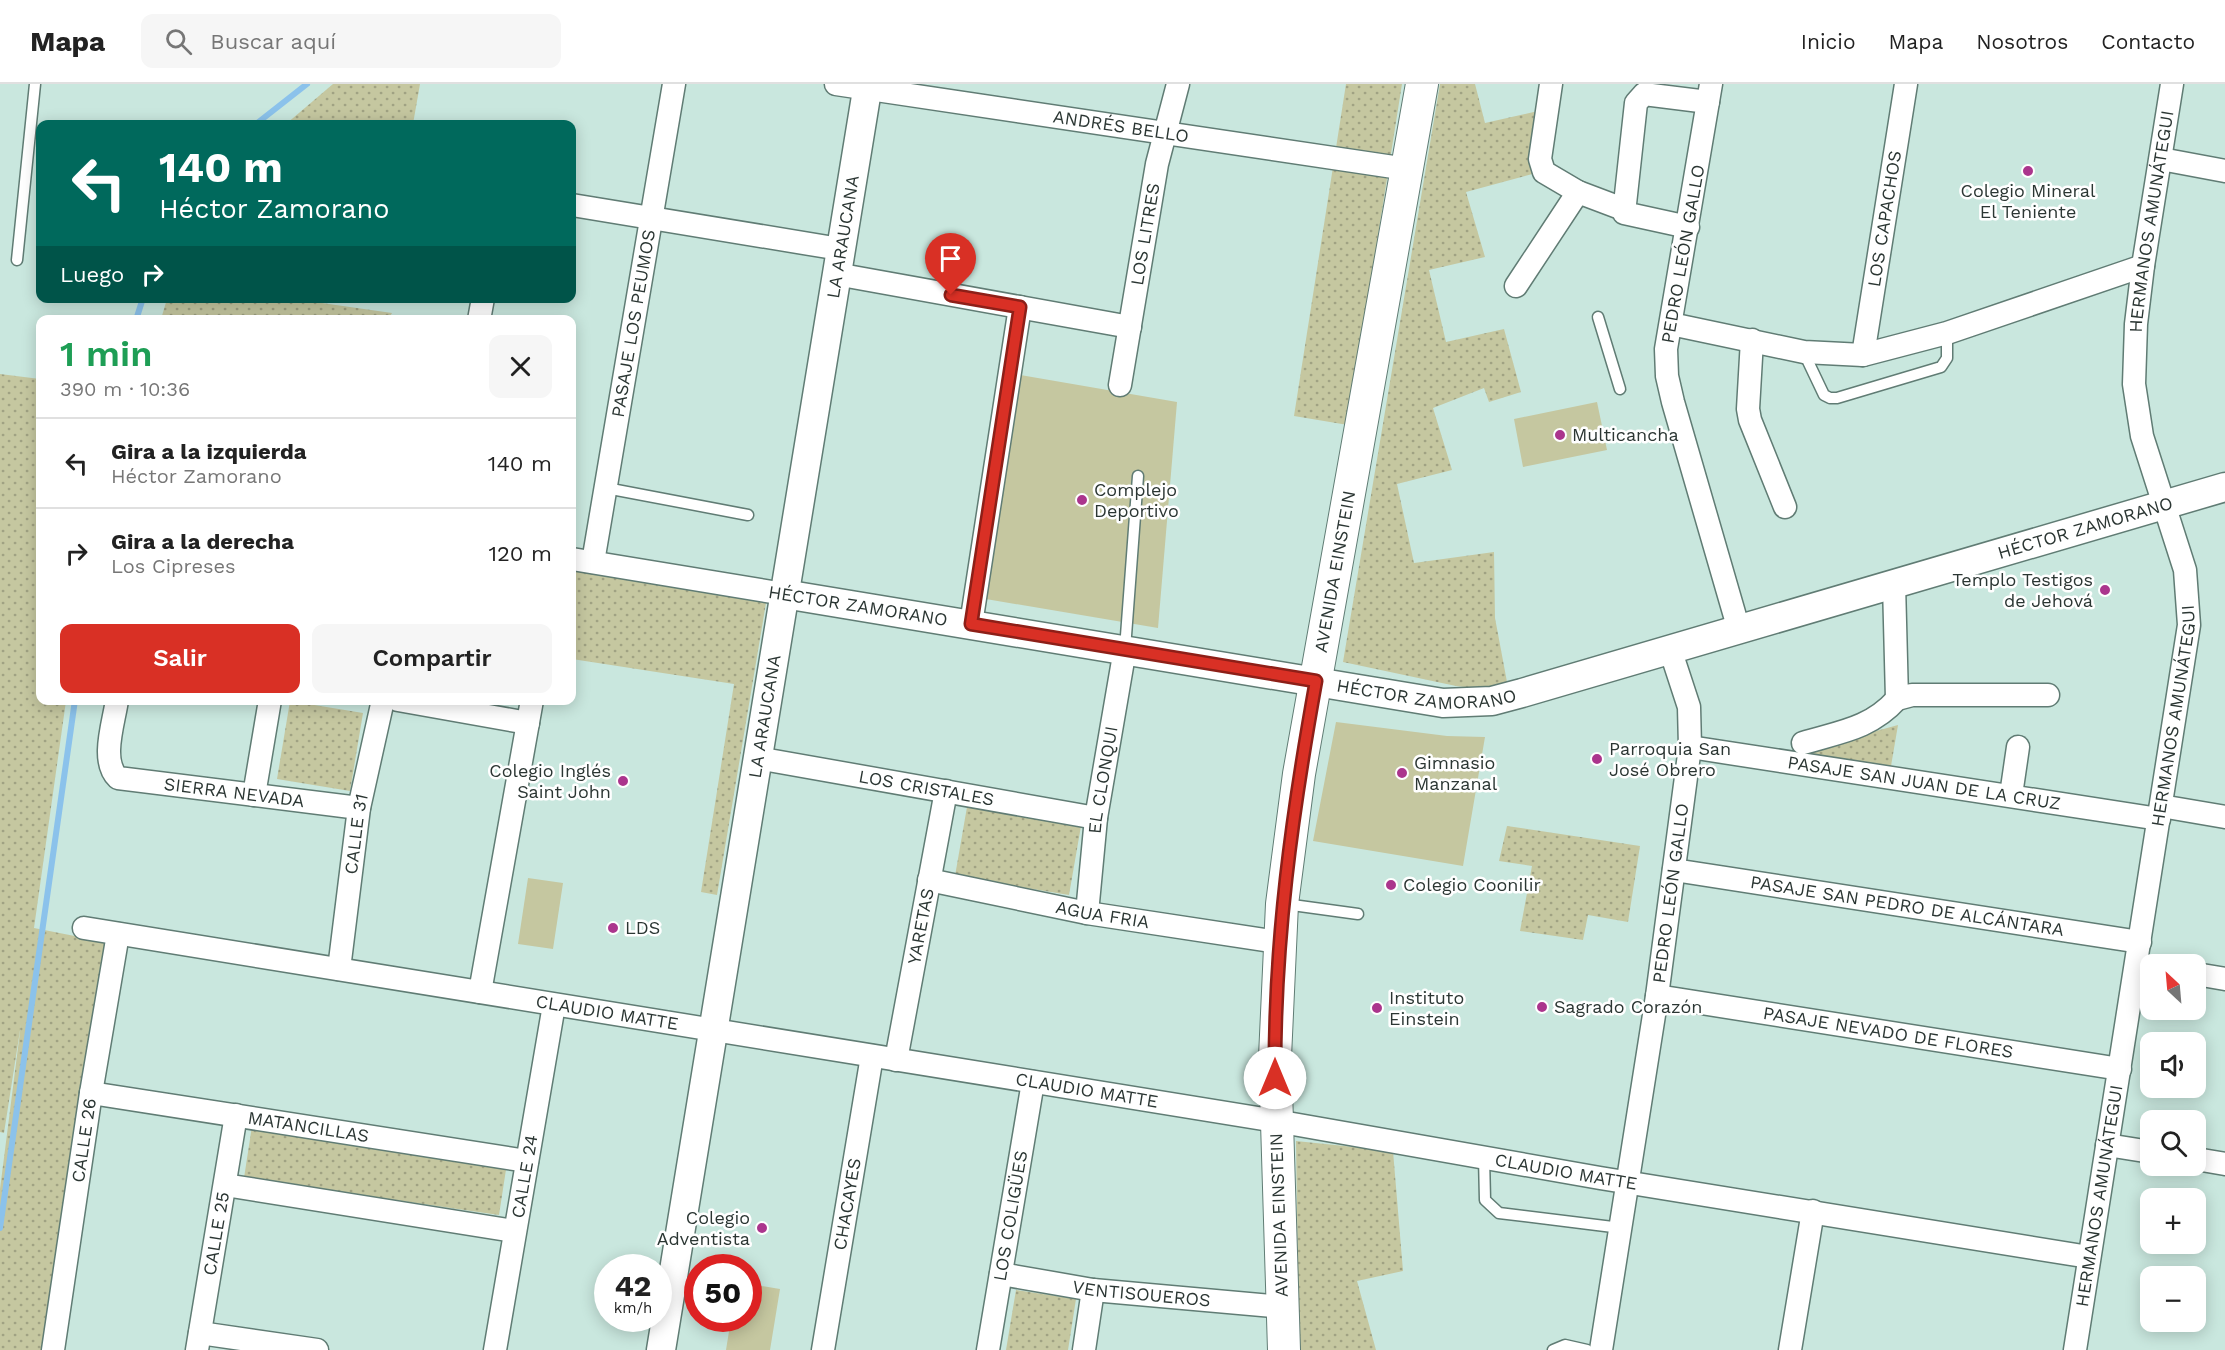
<!DOCTYPE html>
<html lang="es">
<meta charset="utf-8">
<style>
:root{--surface:#fff;--page:#f6f6f6;--text:#222;--muted:#767676;--line:#e0e0e0;--accent:#d93025}
body{margin:0;font-family:"Work Sans",sans-serif;background:var(--page);color:var(--text);height:100vh;display:flex;flex-direction:column;font-size:22px;white-space:nowrap}
*{box-sizing:border-box;margin:0}
p{font-size:20px;color:var(--muted)}
.icon{flex:none;width:33px;height:33px;fill:none;stroke:currentColor;stroke-width:2;stroke-linecap:round;stroke-linejoin:round}
.map{position:relative;flex:1;overflow:hidden}
.details{position:absolute;left:36px;top:231px;width:540px;height:390px;display:flex;flex-direction:column;background:var(--surface);border-radius:12px;box-shadow:0 3px 15px #0003}
.details>*{flex:none}
.guide{position:absolute;left:36px;top:36px;width:540px;height:183px;border-radius:12px;box-shadow:0 3px 15px #0003;background:#00695c;color:#fff;overflow:hidden}
.needle{width:39px;rotate:334deg}
.controls{position:absolute;left:2140px;top:870px;display:grid;gap:12px}
.controls a{display:grid;place-items:center;width:66px;height:66px;border-radius:12px;background:var(--surface);box-shadow:0 3px 15px #0003;font-size:30px}
.speed{position:absolute;left:594px;top:1170px;display:flex;gap:12px;font-size:30px;font-weight:700;text-align:center}
.speed>*{display:grid;place-content:center;width:78px;height:78px;border-radius:50%;background:var(--surface);box-shadow:0 3px 15px #0003;line-height:1}
.speed small{font-size:15px;font-weight:400}
.speed .limit{border:9px solid #d22;background:#fff;color:#111}
.pin{position:absolute;display:grid;place-items:center;width:51px;height:51px;color:#fff;margin:-62px -26px;border-radius:50% 50% 50% 0;rotate:-45deg;box-shadow:0 0 6px #0007}
.pin .icon{rotate:45deg}
.me{position:absolute;width:66px;margin:-33px;rotate:0deg;stroke-linejoin:round;filter:drop-shadow(0 0 4px #0008)}
.turn{display:flex;align-items:center;gap:21px;height:126px;padding:0 24px;font-size:27px}
.turn .icon{width:78px;height:78px;stroke-width:2.5}
.turn b{display:block;font-size:42px;line-height:51px}
.then{display:flex;align-items:center;height:57px;padding:0 24px;background:#0003;gap:12px;font-size:22px}
.round{display:grid;place-items:center;flex:none;width:63px;height:63px;border-radius:12px;background:var(--page)}
.overview{display:flex;align-items:center;justify-content:space-between;height:102px;padding:0 24px}
h1{font-size:36px;font-weight:600;line-height:45px;color:#1e9e55}
.primary-button{display:flex;gap:12px;margin-top:auto;padding:12px 24px}
.primary-button a{flex:1;height:69px;border-radius:12px;background:var(--accent);color:#fff;font-size:24px;font-weight:600;line-height:69px;text-align:center}
.primary-button a+a{background:var(--page);color:var(--text)}
ul{padding:0;list-style:none}
li{display:flex;align-items:center;gap:18px;height:90px;padding:0 24px;border-top:2px solid var(--line)}
li div{flex:1}
li b{display:block;font-size:22px}
li em{font-style:normal}
header{display:flex;align-items:center;gap:36px;box-sizing:border-box;height:84px;padding:0 30px;background:var(--surface);border-bottom:2px solid var(--line)}
header strong{font-size:28px}
nav{display:flex;gap:33px;margin-inline-start:auto;font-size:21px}
.search{width:420px;height:54px;background:var(--page);display:flex;align-items:center;gap:15px;box-sizing:border-box;padding:0 21px;border-radius:12px;color:var(--muted);font-size:22px}
.map>svg:first-child{display:block}
</style>
<header>
<strong>Mapa</strong>
<div class="search"><svg class="icon" aria-label="search" viewBox="0 0 24 24"><circle cx="10" cy="10" r="6"/><path d="M15 15l6 6"/></svg>Buscar aquí</div>
<nav><a>Inicio</a><a>Mapa</a><a>Nosotros</a><a>Contacto</a></nav>
</header>
<div class="map">
<svg width="2225" height="1266" viewBox="0 0 2225 1266">
<defs>
<pattern id="green-dots" width="8" height="8" patternUnits="userSpaceOnUse" patternTransform="scale(1.5)"><rect width="8" height="8" fill="#c5c7a0"/><path d="M2 2h.1M6 6h.1" fill="none" stroke="#a0a283" stroke-width="1.8" stroke-linecap="round"/></pattern>
</defs>
<rect width="100%" height="100%" fill="#c9e7de"/>
<g fill="url(#green-dots)">
<path d="M333,0H420L413,40H286Z"/>
<path d="M1346,0H1402L1348,341L1294,332Z"/>
<path d="M1440,0H1475L1485,39L1538,27L1547,86L1466,108L1485,173L1429,186L1446,258L1504,245L1521,308L1489,318L1484,304L1433,324L1452,386L1397,400L1414,479L1494,468L1495,534L1507,598L1482,605L1456,602L1343,578Z"/>
<path d="M167,215H294L392,229L388,236L161,235Z"/>
<path d="M0,290L40,295V616L66,617L34,844L105,858L41,1266H0V1105L21,940L4,1049L0,1048Z"/>
<path d="M572,483L766,519L717,811L701,808L734,600L572,575Z"/>
<path d="M290,617L363,629L350,707L277,695Z"/>
<path d="M1898,641L1890,688L1800,668Z"/>
<path d="M967,723L1081,742L1069,811L955,792Z"/>
<path d="M1507,742L1640,762L1628,838L1588,831L1583,856L1520,847L1532,782L1499,777Z"/>
<path d="M252,1042L507,1079L499,1131L244,1094Z"/>
<path d="M1296,1057L1393,1067L1403,1187L1357,1197L1376,1266H1299Z"/>
<path d="M1016,1206L1076,1215L1068,1266H1006Z"/>
</g>
<g fill="#c5c7a0">
<path d="M1014,290L1177,318L1158,544L980,514Z"/>
<path d="M1597,318L1607,366L1523,383L1514,335Z"/>
<path d="M1336,638L1447,652L1485,653L1463,782L1313,757Z"/>
<path d="M528,794L563,799L553,865L518,860Z"/>
<path d="M749,1200L780,1205L770,1266H726L731,1235L748,1234Z"/>
</g>
<g fill="none" stroke-linecap="round" stroke-linejoin="round">
<g stroke="#8bc2eb" stroke-width="6">
<path d="M256,40L307,0"/>
<path d="M136,236L143,214"/>
<path d="M0,1144L75,616"/>
</g>
<defs>
<g id="service">
<path d="M17,176L35,0"/>
<path d="M1598,233L1620,305"/>
<path d="M1804,269L1824,311L1830,314H1837L1941,283L1947,274V249"/>
<path d="M606,404L748,431"/>
<path d="M1125,565L1138,392"/>
<path d="M1285,820L1358,830"/>
<path d="M1484,1073L1485,1116L1499,1129L1621,1144"/>
<path d="M1553,1266L1565,1261L1587,1266"/>
</g>
<g id="minor">
<path id="s1" d="M836,0L1407,85"/>
<path d="M1551,0L1540,75L1544,88L1578,108L1623,125"/>
<path d="M1711,0L1666,265L1667,292L1673,318L1739,546"/>
<path d="M2161,75L2225,87"/>
<path d="M572,121L840,165"/>
<path d="M1688,143L1624,129L1636,19L1644,10L1708,18"/>
<path d="M836,190L1130,243"/>
<path d="M1516,202L1578,108"/>
<path d="M479,236L483,214"/>
<path d="M1671,240L1804,268L1863,271L1947,249L2143,182"/>
<path d="M1752,256L1748,325L1750,336L1785,423"/>
<path id="s2" d="M1863,271L1906,0"/>
<path id="s3" d="M1120,301L1157,80L1178,0"/>
<path d="M572,475L784,510"/>
<path id="s4" d="M593,478L674,0"/>
<path d="M1894,500L1897,615L1912,611H2048"/>
<path d="M971,540L1020,223"/>
<path id="s5" d="M117,616C114,638 100,677 118,694L359,724"/>
<path d="M398,616L528,639"/>
<path d="M1803,659C1839,648 1870,645 1897,615"/>
<path id="s6" d="M1690,663L2159,735"/>
<path id="s7" d="M757,674L1096,734"/>
<path d="M254,711L270,616"/>
<path d="M2011,711L2018,663"/>
<path d="M2161,722L2225,733"/>
<path id="s8" d="M1674,786L2140,858"/>
<path id="s9" d="M929,796L1087,829L1278,858"/>
<path id="s10" d="M1087,829L1096,734L1125,565"/>
<path id="s11" d="M84,844L1276,1037L1600,1094L2089,1173"/>
<path id="s12" d="M339,885L359,724L383,616"/>
<path d="M2196,890L2225,895"/>
<path d="M480,908L532,616"/>
<path id="s13" d="M1657,912L2120,985"/>
<path id="s14" d="M896,976L946,707"/>
<path id="s15" d="M91,1009L527,1077"/>
<path d="M2107,1061L2151,1068"/>
<path d="M2196,1075L2225,1080"/>
<path d="M225,1101L514,1147"/>
<path id="s16" d="M1001,1190L1093,1206L1283,1223"/>
<path d="M200,1249L317,1266"/>
<path id="s17" d="M53,1266L91,1009L118,850"/>
<path id="s18" d="M197,1266L236,1031"/>
<path id="s19" d="M495,1266L554,921"/>
<path id="s20" d="M823,1266L872,972"/>
<path id="s21" d="M988,1266L1033,998"/>
<path d="M1084,1266L1093,1206"/>
<path id="s22" d="M1601,1266L1657,912L1690,663L1689,623L1671,568"/>
<path d="M1790,1266L1813,1127"/>
<path id="s23" d="M2075,1266L2189,541L2185,486L2142,352L2134,300L2136,240L2143,182L2172,0"/>
</g>
<g id="tertiary">
<path id="s24" d="M784,510L1443,619L1492,617L1522,609L2225,403"/>
<path id="s25" d="M661,1266L868,0"/>
</g>
<g id="secondary">
<path id="s26" d="M1284,1266L1275,973L1282,820L1299,690L1422,0"/>
</g>
</defs>
<use href="#service" stroke="#607c74" stroke-width="13"/>
<use href="#minor" stroke="#607c74" stroke-width="25"/>
<use href="#tertiary" stroke="#607c74" stroke-width="31"/>
<use href="#secondary" stroke="#607c74" stroke-width="34"/>
<use href="#service" stroke="#fff" stroke-width="10"/>
<use href="#minor" stroke="#fff" stroke-width="22"/>
<use href="#tertiary" stroke="#fff" stroke-width="28"/>
<use href="#secondary" stroke="#fff" stroke-width="32"/>
</g>
<g fill="none" stroke-linecap="round" stroke-linejoin="round">
<defs>
<path id="route" d="M951,211L1020,223L971,540L1316,597C1292,730 1274,858 1275,994"/>
</defs>
<use href="#route" stroke="#8d1f18" stroke-width="15"/>
<use href="#route" stroke="#d93025" stroke-width="10"/>
</g>
<g fill="#ab358d" stroke="#fff" stroke-width="2">
<circle cx="2028" cy="87" r="6"/>
<circle cx="1560" cy="351" r="6"/>
<circle cx="1082" cy="416" r="6"/>
<circle cx="2105" cy="506" r="6"/>
<circle cx="1597" cy="675" r="6"/>
<circle cx="1402" cy="689" r="6"/>
<circle cx="623" cy="697" r="6"/>
<circle cx="1391" cy="801" r="6"/>
<circle cx="613" cy="844" r="6"/>
<circle cx="1542" cy="923" r="6"/>
<circle cx="1377" cy="924" r="6"/>
<circle cx="762" cy="1144" r="6"/>
</g>
<g text-anchor="middle" stroke-width="5" stroke-linejoin="round" paint-order="stroke">
<g font-size="18" fill="#2b3633" stroke="#fff">
<text dy="6" stroke="none"><textPath href="#s1" startOffset="288">ANDRÉS BELLO</textPath></text>
<text dy="6" stroke="none"><textPath href="#s2" startOffset="138">LOS CAPACHOS</textPath></text>
<text dy="6" stroke="none"><textPath href="#s23" startOffset="1146">HERMANOS AMUNÁTEGUI</textPath></text>
<text dy="6" stroke="none"><textPath href="#s3" startOffset="153">LOS LITRES</textPath></text>
<text dy="6" stroke="none"><textPath href="#s25" startOffset="1128">LA ARAUCANA</textPath></text>
<text transform="translate(1683 170) rotate(-80)" y="6">PEDRO LEÓN GALLO</text>
<text dy="6" stroke="none"><textPath href="#s4" startOffset="242">PASAJE LOS PEUMOS</textPath></text>
<text dy="6" stroke="none"><textPath href="#s24" startOffset="1335">HÉCTOR ZAMORANO</textPath></text>
<text dy="6" stroke="none"><textPath href="#s26" startOffset="783">AVENIDA EINSTEIN</textPath></text>
<text transform="translate(858 522) rotate(9)" y="6">HÉCTOR ZAMORANO</text>
<text dy="6" stroke="none"><textPath href="#s24" startOffset="651">HÉCTOR ZAMORANO</textPath></text>
<text dy="6" stroke="none"><textPath href="#s23" startOffset="642">HERMANOS AMUNÁTEGUI</textPath></text>
<text dy="6" stroke="none"><textPath href="#s25" startOffset="642">LA ARAUCANA</textPath></text>
<text dy="6" stroke="none"><textPath href="#s10" startOffset="134">EL CLONQUI</textPath></text>
<text dy="6" stroke="none"><textPath href="#s6" startOffset="237">PASAJE SAN JUAN DE LA CRUZ</textPath></text>
<text dy="6" stroke="none"><textPath href="#s7" startOffset="172">LOS CRISTALES</textPath></text>
<text dy="6" stroke="none"><textPath href="#s5" startOffset="198">SIERRA NEVADA</textPath></text>
<text dy="6" stroke="none"><textPath href="#s12" startOffset="136">CALLE 31</textPath></text>
<text dy="6" stroke="none"><textPath href="#s22" startOffset="462">PEDRO LEÓN GALLO</textPath></text>
<text dy="6" stroke="none"><textPath href="#s8" startOffset="236">PASAJE SAN PEDRO DE ALCÁNTARA</textPath></text>
<text dy="6" stroke="none"><textPath href="#s9" startOffset="177">AGUA FRIA</textPath></text>
<text dy="6" stroke="none"><textPath href="#s14" startOffset="136">YARETAS</textPath></text>
<text dy="6" stroke="none"><textPath href="#s11" startOffset="530">CLAUDIO MATTE</textPath></text>
<text dy="6" stroke="none"><textPath href="#s13" startOffset="234">PASAJE NEVADO DE FLORES</textPath></text>
<text dy="6" stroke="none"><textPath href="#s11" startOffset="1016">CLAUDIO MATTE</textPath></text>
<text dy="6" stroke="none"><textPath href="#s15" startOffset="220">MATANCILLAS</textPath></text>
<text dy="6" stroke="none"><textPath href="#s17" startOffset="212">CALLE 26</textPath></text>
<text dy="6" stroke="none"><textPath href="#s11" startOffset="1502">CLAUDIO MATTE</textPath></text>
<text dy="6" stroke="none"><textPath href="#s19" startOffset="176">CALLE 24</textPath></text>
<text dy="6" stroke="none"><textPath href="#s23" startOffset="156">HERMANOS AMUNÁTEGUI</textPath></text>
<text dy="6" stroke="none"><textPath href="#s20" startOffset="148">CHACAYES</textPath></text>
<text transform="translate(1279 1131) rotate(-92)" y="6">AVENIDA EINSTEIN</text>
<text dy="6" stroke="none"><textPath href="#s21" startOffset="136">LOS COLIGÜES</textPath></text>
<text dy="6" stroke="none"><textPath href="#s18" startOffset="118">CALLE 25</textPath></text>
<text dy="6" stroke="none"><textPath href="#s16" startOffset="142">VENTISOUEROS</textPath></text>
</g>
<g font-size="18" fill="#2b3633" stroke="#fff" text-anchor="start">
<text x="2028" y="113" text-anchor="middle">Colegio Mineral<tspan x="2028" dy="21">El Teniente</tspan></text>
<text x="1572" y="357">Multicancha</text>
<text x="1094" y="412">Complejo<tspan x="1094" dy="21">Deportivo</tspan></text>
<text x="2093" y="502" text-anchor="end">Templo Testigos<tspan x="2093" dy="21">de Jehová</tspan></text>
<text x="1609" y="671">Parroquia San<tspan x="1609" dy="21">José Obrero</tspan></text>
<text x="1414" y="685">Gimnasio<tspan x="1414" dy="21">Manzanal</tspan></text>
<text x="611" y="693" text-anchor="end">Colegio Inglés<tspan x="611" dy="21">Saint John</tspan></text>
<text x="1403" y="807">Colegio Coonilir</text>
<text x="625" y="850">LDS</text>
<text x="1389" y="920">Instituto<tspan x="1389" dy="21">Einstein</tspan></text>
<text x="1554" y="929">Sagrado Corazón</text>
<text x="750" y="1140" text-anchor="end">Colegio<tspan x="750" dy="21">Adventista</tspan></text>
</g>
</g>
</svg>
<div class="controls">
<a><svg class="needle" viewBox="-14 -14 28 28"><path d="M0-13l5 13h-10z" fill="#e53935"/><path d="M0 13l5-13h-10z" fill="#767676"/></svg></a>
<a><svg class="icon" aria-label="sound" viewBox="0 0 24 24"><path d="M4 9h4l5-4v14l-5-4H4zM17 9q2 3 0 6"/></svg></a>
<a><svg class="icon" aria-label="search" viewBox="0 0 24 24"><circle cx="10" cy="10" r="6"/><path d="M15 15l6 6"/></svg></a>
<a>+</a>
<a>−</a>
</div>
<div class="speed"><div>42<small>km/h</small></div><div class="limit">50</div></div>
<div class="pin" style="left:951px;top:211px;background:#d93025"><svg class="icon" aria-label="arrive" viewBox="0 0 24 24"><path d="M6 21V4h12l-3 4 3 4H6"/></svg></div>
<svg class="me" style="left:1275px;top:994px" viewBox="-20 -20 40 40"><circle r="19" fill="#fff"/><path d="M0-13L10 11 0 6-10 11z" fill="#d93025"/></svg>
<div class="guide">
<div class="turn"><svg class="icon" aria-label="left" viewBox="0 0 24 24"><path d="M17 20v-9H6M10 6l-5 5 5 5"/></svg><div><b>140 m</b>Héctor Zamorano</div></div>
<div class="then">Luego<svg class="icon" aria-label="right" viewBox="0 0 24 24"><path d="M7 20v-9h11M14 6l5 5-5 5"/></svg></div>
</div>
<section class="details">
<div class="overview"><div><h1>1 min</h1><p>390 m · 10:36</p></div><a class="round"><svg class="icon" aria-label="close" viewBox="0 0 24 24"><path d="M6 6l12 12M18 6L6 18"/></svg></a></div>
<ul>
<li><svg class="icon" aria-label="left" viewBox="0 0 24 24"><path d="M17 20v-9H6M10 6l-5 5 5 5"/></svg><div><b>Gira a la izquierda</b><p>Héctor Zamorano</p></div><em>140 m</em></li>
<li><svg class="icon" aria-label="right" viewBox="0 0 24 24"><path d="M7 20v-9h11M14 6l5 5-5 5"/></svg><div><b>Gira a la derecha</b><p>Los Cipreses</p></div><em>120 m</em></li>
</ul>
<div class="primary-button"><a>Salir</a><a>Compartir</a></div>
</section>
</div>
